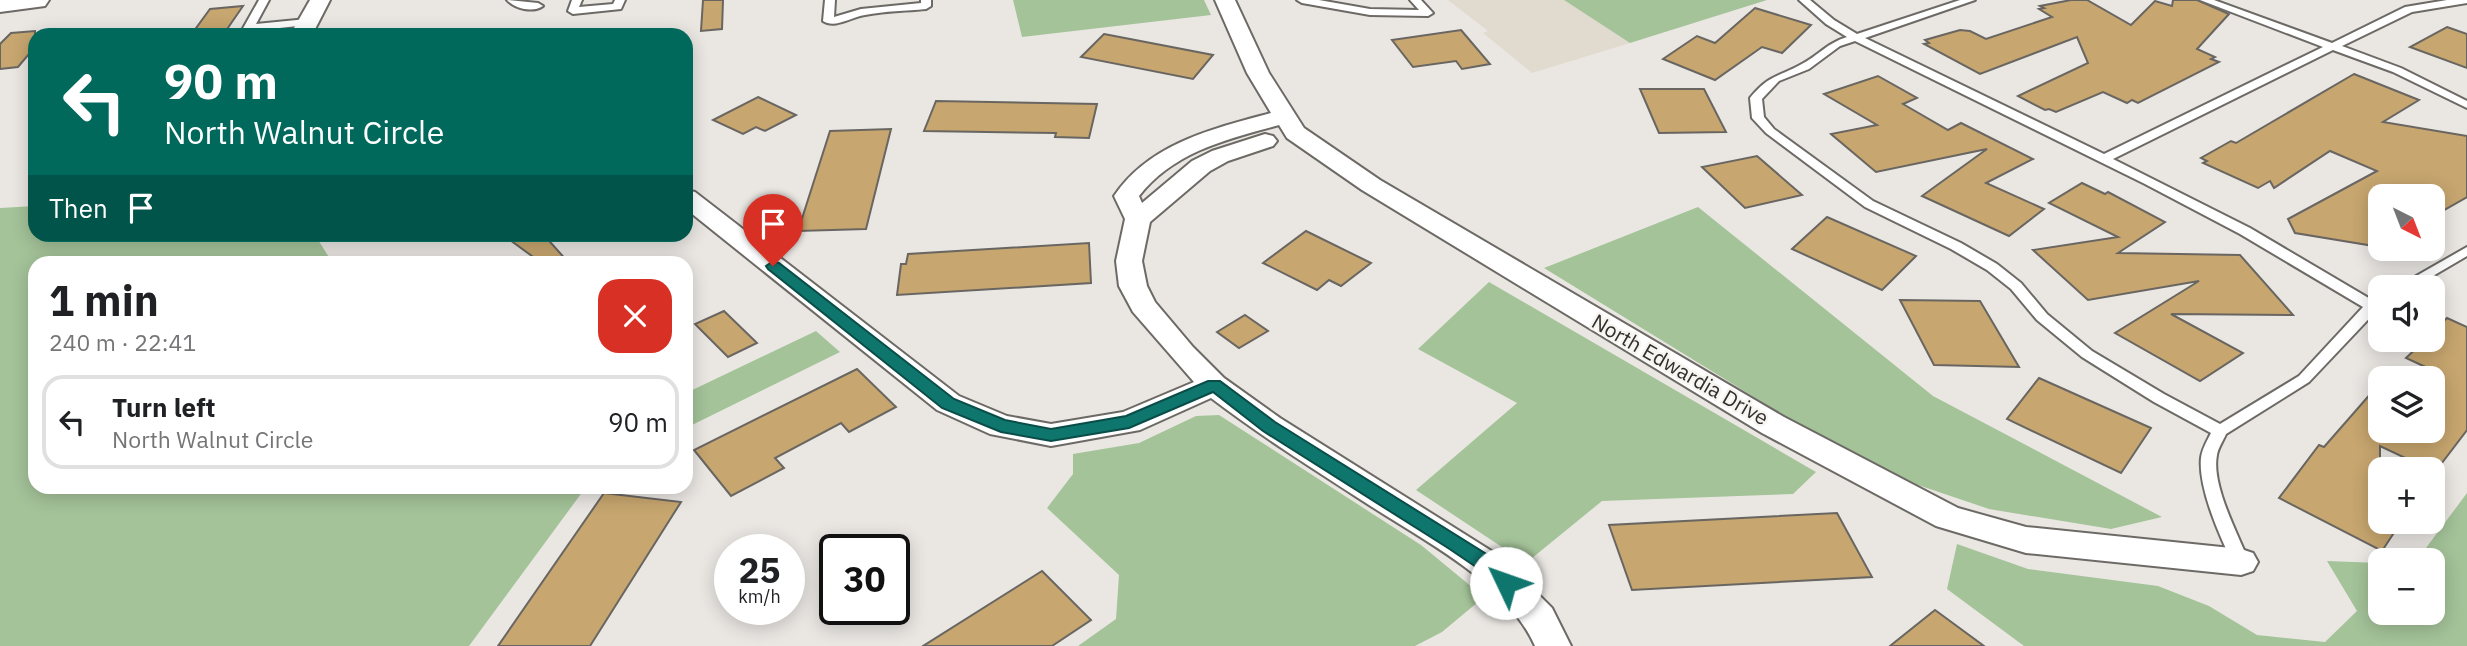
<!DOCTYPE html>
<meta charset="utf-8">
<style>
:root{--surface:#fff;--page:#f2f2f2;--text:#202124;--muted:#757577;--line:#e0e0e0}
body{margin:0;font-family:"IBM Plex Sans",sans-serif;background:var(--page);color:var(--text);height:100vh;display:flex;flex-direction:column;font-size:26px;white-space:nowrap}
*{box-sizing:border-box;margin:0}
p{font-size:23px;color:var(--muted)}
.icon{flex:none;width:38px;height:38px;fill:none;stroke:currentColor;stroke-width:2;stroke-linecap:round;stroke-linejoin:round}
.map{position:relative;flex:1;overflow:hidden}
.drawer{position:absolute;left:28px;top:256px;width:665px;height:238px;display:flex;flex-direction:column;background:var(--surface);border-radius:21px;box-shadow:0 4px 18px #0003}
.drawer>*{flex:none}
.banner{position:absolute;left:28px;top:28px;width:665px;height:214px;border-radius:21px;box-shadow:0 4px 18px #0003;background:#00695c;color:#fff;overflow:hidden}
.needle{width:46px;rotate:138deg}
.fabs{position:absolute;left:2368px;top:184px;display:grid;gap:14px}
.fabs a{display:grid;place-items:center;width:77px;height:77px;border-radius:14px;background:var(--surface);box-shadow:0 4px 18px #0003;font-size:35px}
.speed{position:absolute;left:714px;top:534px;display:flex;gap:14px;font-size:35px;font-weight:700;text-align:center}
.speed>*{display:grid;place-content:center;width:91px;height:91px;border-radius:50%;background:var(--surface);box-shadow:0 4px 18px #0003;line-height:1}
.speed small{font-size:18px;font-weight:400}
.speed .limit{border:4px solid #111;border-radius:10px;background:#fff;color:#111}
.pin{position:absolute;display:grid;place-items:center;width:60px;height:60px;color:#fff;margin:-72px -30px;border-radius:50% 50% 50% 0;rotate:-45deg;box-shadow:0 0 7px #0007}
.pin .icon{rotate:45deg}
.me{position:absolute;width:77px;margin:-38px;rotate:312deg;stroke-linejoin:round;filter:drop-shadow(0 0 5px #0008)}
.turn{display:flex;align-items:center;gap:24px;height:147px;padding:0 21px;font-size:32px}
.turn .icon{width:91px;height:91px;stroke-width:2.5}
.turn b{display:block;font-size:49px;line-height:60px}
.then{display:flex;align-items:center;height:66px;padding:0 21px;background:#0003;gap:14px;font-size:26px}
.round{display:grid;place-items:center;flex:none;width:74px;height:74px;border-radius:21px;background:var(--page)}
.headline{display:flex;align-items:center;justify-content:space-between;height:119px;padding:0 21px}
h1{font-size:42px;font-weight:700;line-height:52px}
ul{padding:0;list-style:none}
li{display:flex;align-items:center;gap:21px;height:94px;margin:0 14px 10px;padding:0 7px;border:4px solid var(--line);border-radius:21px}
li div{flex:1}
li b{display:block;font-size:26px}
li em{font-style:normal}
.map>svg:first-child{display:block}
</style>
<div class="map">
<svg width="2467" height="646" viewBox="0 0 2467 646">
<rect width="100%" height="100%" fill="#eae7e3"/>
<path fill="#e1dacf" d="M1448,0H1564L1630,43L1532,73L1483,33L1488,31Z"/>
<g fill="#a4c399">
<path d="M1013,0H1204L1211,15L1022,37Z"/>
<path d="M1564,0H1767L1630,43Z"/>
<path d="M35,206V234L315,235L332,262H35V486L586,487L469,646H0V208Z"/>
<path d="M1698,207L1933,396L2162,517L2111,529L1989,509L1918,485L1801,426L1544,268Z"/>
<path d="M1489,282L1816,472L1793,494L1602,501L1526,563L1416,490L1517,403L1418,349Z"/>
<path d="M816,331L840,352L686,428V393Z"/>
<path d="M1219,415L1421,545L1484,597L1442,632L1415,646H1078L1116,619L1119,575L1047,508L1073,474V454L1139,443L1196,416Z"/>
<path d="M2467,493V646H2024L1947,589L1957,544L2028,569L2158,586L2209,606L2257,635L2325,642L2357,611L2327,561L2380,563V612H2432V560H2417Z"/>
</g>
<g fill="#c7a66f" stroke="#696662" stroke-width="2">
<path d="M703,0H723L722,29L701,31Z"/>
<path d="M2071,0H2087L2131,25L2155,1L2172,6L2173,0H2197L2229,14L2197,49L2215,57L2211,59L2219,62L2138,103L2132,100L2127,103L2103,92L2056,112L2049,109L2045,110L2018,96L2088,63L2077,37L1980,74L1924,44L1929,43L1925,40L1960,30L1970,31L1986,39L2052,17L2039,9L2044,8L2040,6Z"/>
<path d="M243,6L223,35H191L210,9Z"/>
<path d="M1755,8L1811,25L1782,53L1762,47L1715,80L1663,59L1697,36L1715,43Z"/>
<path d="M2447,27L2467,34V68L2410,47Z"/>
<path d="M1461,30L1490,64L1462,69L1456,61L1413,67L1392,40Z"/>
<path d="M35,31V47L18,67L0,69V44L11,33Z"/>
<path d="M1104,34L1213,55L1193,79L1081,57Z"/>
<path d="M2354,74L2419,100L2383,122L2467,136V197L2432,217V196H2380V247L2295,233L2288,219L2377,171L2330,151L2274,188L2270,181L2258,188L2203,163L2207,161L2201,158L2231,141L2236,143Z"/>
<path d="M1878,76L1917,98L1903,104L1948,130L1961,123L2033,159L1986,183L2044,209L2009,236L1922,196L1987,149L1876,172L1831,134L1877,125L1824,94Z"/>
<path d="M1640,89H1704L1726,132L1659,133Z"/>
<path d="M758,97L796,115L765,131L756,127L743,134L713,120Z"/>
<path d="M936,101L1097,104L1089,138L1055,137L1056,133L924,131Z"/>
<path d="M891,129L866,229L798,231L830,131Z"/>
<path d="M1757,156L1802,195L1745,208L1702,167Z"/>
<path d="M2082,183L2105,194L2108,192L2165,222L2118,253L2240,255L2293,315L2171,314L2243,353L2200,381L2115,333L2199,281L2088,300L2033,250L2118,237L2049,203Z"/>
<path d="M1827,217L1916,256L1882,290L1792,249Z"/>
<path d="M1306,231L1371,263L1341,286L1329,280L1317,290L1263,263Z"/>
<path d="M502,234H543L568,262H540Z"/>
<path d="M1089,243L1091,283L897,295L901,264H906L908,254Z"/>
<path d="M1900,300L1980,301L2019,367L1934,365Z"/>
<path d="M724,311L757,343L728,357L695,324Z"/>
<path d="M1245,315L1268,331L1239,348L1217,332Z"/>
<path d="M2447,318L2467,327V430L2435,472L2380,446V522H2401L2382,551L2279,498L2319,445L2324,447L2380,383V430H2432V370L2406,358L2425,340H2432V332Z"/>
<path d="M857,369L896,407L849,432L841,423L775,458L784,468L731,496L694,450Z"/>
<path d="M2039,378L2151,428L2121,473L2007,419Z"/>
<path d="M604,493L681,502L590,646H498Z"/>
<path d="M1837,513L1872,577L1632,590L1609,525Z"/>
<path d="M1042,571L1091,620L1052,646H923Z"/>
<path d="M1935,610L1984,646H1890Z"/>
</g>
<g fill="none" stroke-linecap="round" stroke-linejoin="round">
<defs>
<g id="lane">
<path d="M259,0H269L256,24L307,19L312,22L307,25L252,31L250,34H242L241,32Z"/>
<path d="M507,0L538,3L543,6C533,13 515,9 507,0Z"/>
<path d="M572,0H582L579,7L613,4L615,0H625L621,9L573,14L568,11Z"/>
<path d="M825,0H835L834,17L861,9L921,3V0H931V6L926,9C906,11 885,11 865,15C851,17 835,29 823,21Z"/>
<path d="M1297,0H1319L1370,9L1419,10L1410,0H1421L1433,13L1428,16L1370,15L1302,3Z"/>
<path d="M1799,0H1810L1834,20L1857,34L1960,0H1975L1865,38L2104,154L2323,47L2200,0H2214L2332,43L2405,7L2447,0H2467V3L2412,12L2342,46L2401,68L2467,101V108L2393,72L2333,50L2113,159L2250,228L2372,300L2380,298V307L2309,382L2226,434C2223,441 2218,448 2217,455C2211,485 2238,534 2249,562L2247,567L2241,569L2235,567C2221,540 2198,488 2201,458C2202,449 2207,441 2211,433L2154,402L2082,357L2037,320L2011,289L1987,270L1951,249L1865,207L1766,133L1752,118L1750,98C1769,75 1776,78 1800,65C1818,56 1827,43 1847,37L1826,24ZM1855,41L2145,184L2240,234L2363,307L2299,376L2220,424L2164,394L2092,351L2047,314L2021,283L1997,264L1961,243L1873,201L1774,129L1764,117L1762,99L1779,81L1809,69L1840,46Z"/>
<path d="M2467,247V256L2414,287H2397Z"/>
</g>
<g id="street">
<path d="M310,0H330L312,35H290Z"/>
<path d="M1215,0H1235L1269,73L1304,128L1380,180L1784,417L1958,508L2026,527L2241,549L2253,553L2258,562L2253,571L2241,575L2026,553L1936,526L1762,433L1362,190L1287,138L1279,125C1227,139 1173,152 1139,196L1142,203L1192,161L1212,151L1265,134L1273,136L1277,141L1273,146L1228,161L1210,171L1150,222L1142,261L1147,286L1155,302L1193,347L1224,378L1280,418L1501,557L1552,608L1571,646H1535C1506,581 1424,541 1366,503C1313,469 1261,436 1211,398L1140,430L1051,446L990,434L937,410L686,209V190L695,192L959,396L1007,416L1051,424L1123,412L1194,382L1133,312L1119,286L1116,261L1125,219L1114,196C1150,143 1212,129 1271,113L1247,73Z"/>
</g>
<path id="primary" d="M0,0H49L45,6L0,12Z"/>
</defs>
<use href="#lane" stroke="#6d6a66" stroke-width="4"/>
<use href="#street" stroke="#6d6a66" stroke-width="4"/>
<use href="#primary" stroke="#6d6a66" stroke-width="4"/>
<use href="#lane" fill="#fff" fill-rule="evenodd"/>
<use href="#street" fill="#fff" fill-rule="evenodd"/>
<use href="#primary" fill="#fff" fill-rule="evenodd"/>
</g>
<path fill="#0f766e" stroke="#0a4d48" stroke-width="2" d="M773,261L779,263L954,399L1005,420L1051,429L1126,416L1208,381H1220L1275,422L1496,560L1516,583L1513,589L1506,591L1499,589L1482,571L1448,548L1263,431L1213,392L1129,428L1051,441L1001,432L942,408L768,269L766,266Z"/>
<g text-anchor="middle" stroke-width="5" stroke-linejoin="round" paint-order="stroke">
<g font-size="21" fill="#312f2e" stroke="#f7f5f0">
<text transform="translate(1680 370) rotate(30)" y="7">North Edwardia Drive</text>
</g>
</g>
</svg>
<div class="fabs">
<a><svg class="needle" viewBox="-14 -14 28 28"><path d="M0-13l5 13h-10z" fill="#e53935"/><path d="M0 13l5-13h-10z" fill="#757577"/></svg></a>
<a><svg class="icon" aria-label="sound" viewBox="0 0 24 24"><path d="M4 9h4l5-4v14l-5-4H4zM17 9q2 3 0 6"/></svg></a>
<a><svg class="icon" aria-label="layers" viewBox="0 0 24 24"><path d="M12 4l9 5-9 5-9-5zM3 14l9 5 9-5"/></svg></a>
<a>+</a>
<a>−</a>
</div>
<div class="speed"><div>25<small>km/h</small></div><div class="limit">30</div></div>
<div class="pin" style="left:773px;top:266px;background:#d93025"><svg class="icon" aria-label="arrive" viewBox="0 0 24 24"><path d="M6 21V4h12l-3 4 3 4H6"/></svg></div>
<svg class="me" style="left:1506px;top:583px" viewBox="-20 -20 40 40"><circle r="19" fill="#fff"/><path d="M0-13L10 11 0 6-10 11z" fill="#0f766e"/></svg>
<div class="banner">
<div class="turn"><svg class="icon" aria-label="left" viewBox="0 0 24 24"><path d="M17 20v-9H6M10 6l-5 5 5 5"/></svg><div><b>90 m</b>North Walnut Circle</div></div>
<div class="then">Then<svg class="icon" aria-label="arrive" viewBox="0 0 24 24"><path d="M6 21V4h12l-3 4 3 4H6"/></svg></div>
</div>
<section class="drawer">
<div class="headline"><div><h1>1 min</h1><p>240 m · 22:41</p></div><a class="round" style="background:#d93025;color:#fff"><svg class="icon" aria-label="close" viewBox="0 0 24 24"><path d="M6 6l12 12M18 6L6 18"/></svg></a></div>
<ul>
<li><svg class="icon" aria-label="left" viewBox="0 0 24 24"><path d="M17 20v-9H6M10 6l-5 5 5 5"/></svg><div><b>Turn left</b><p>North Walnut Circle</p></div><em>90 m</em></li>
</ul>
</section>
</div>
